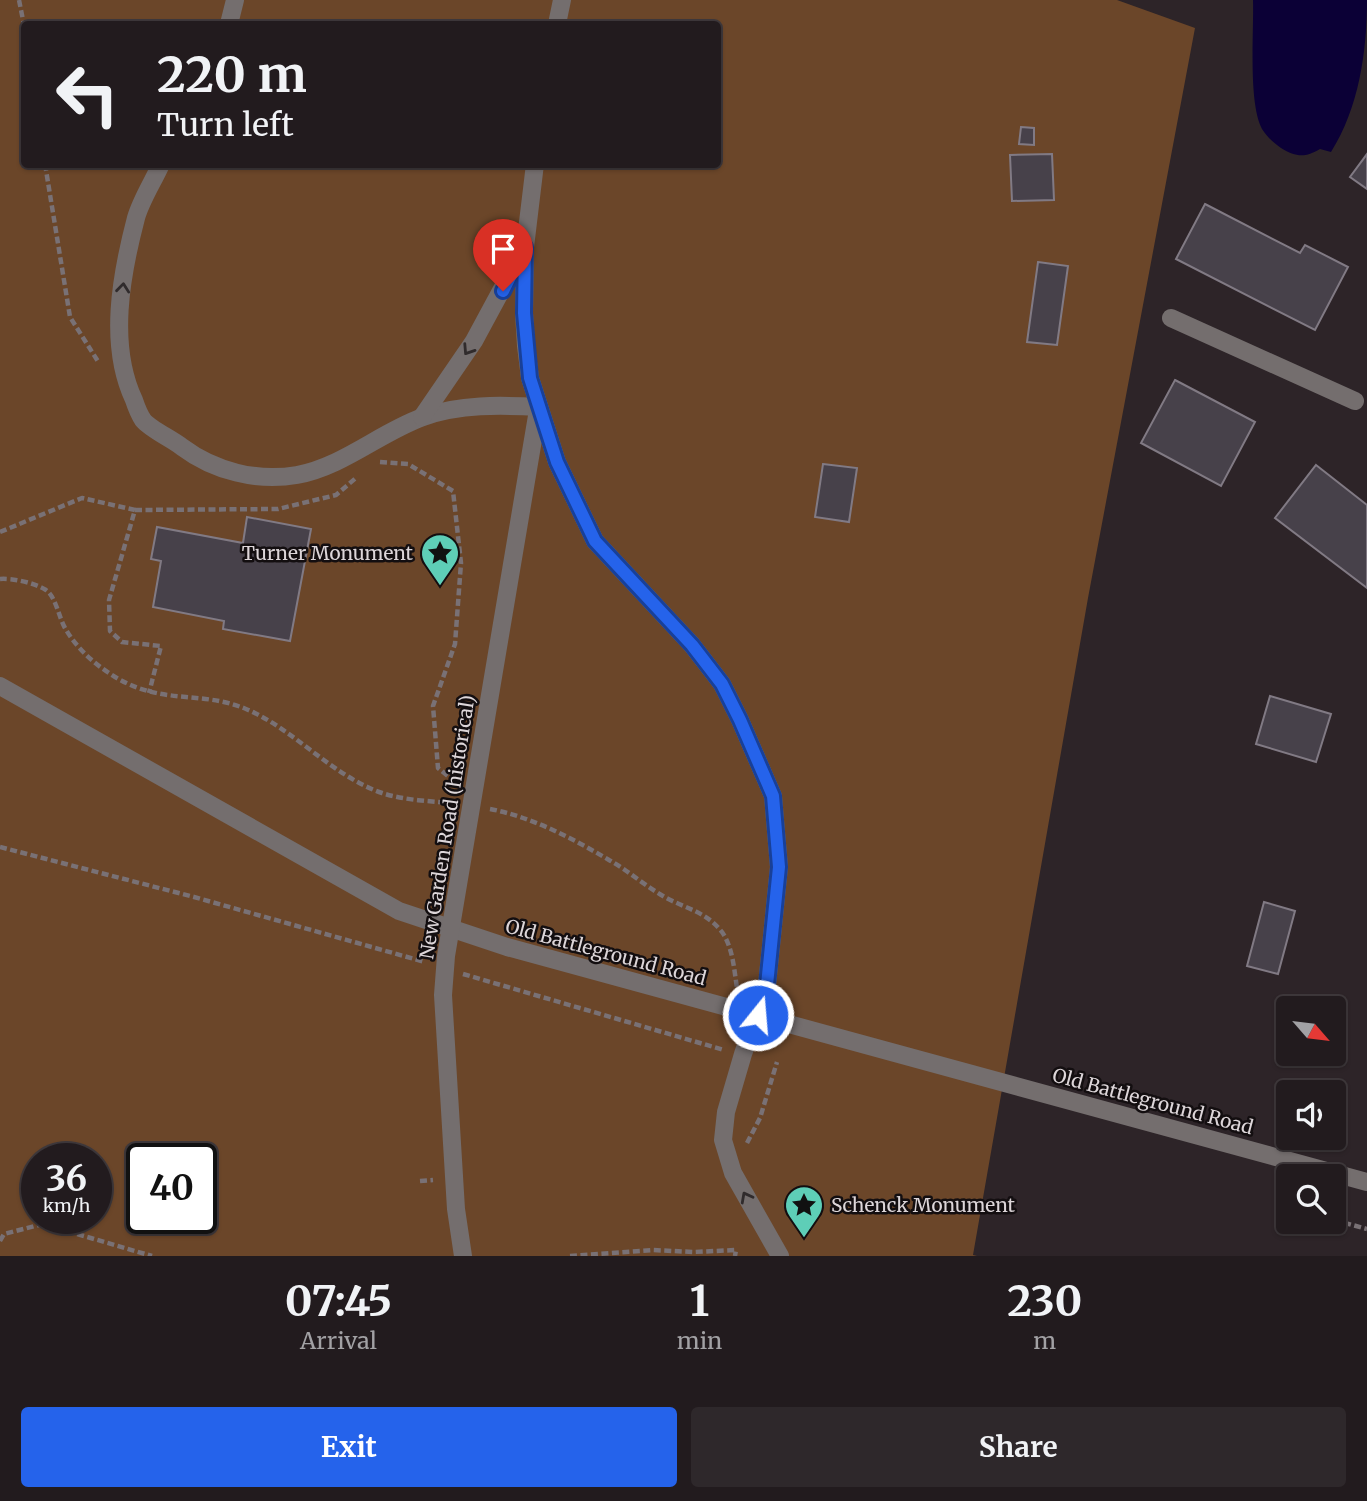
<!DOCTYPE html>
<style>
:root{--surface:#221b1e;--page:#2e282b;--text:#f1f3f6;--muted:#a2a1a4;--line:#3f393c;--accent:#2563eb}
body{margin:0;font-family:Merriweather,serif;background:var(--page);color:var(--text);height:100vh;display:flex;flex-direction:column;font-size:26px;white-space:nowrap}
*{box-sizing:border-box;margin:0}
p{font-size:23px;color:var(--muted)}
.icon{flex:none;width:38px;height:38px;fill:none;stroke:currentColor;stroke-width:2;stroke-linecap:round;stroke-linejoin:round}
.map{position:relative;height:1256px;overflow:hidden}
.side{display:flex;flex-direction:column;background:var(--surface);flex:1}
.side>*{flex:none}
.guide{position:absolute;left:21px;top:21px;width:700px;height:147px;border-radius:7px;box-shadow:0 2px 5px #0004,0 0 0 2px var(--line);background:#221b1e;color:var(--text);overflow:hidden}
.needle{width:46px;rotate:118deg}
.buttons{position:absolute;left:1276px;top:996px;display:grid;gap:14px}
.buttons a{display:grid;place-items:center;width:70px;height:70px;border-radius:7px;background:var(--surface);box-shadow:0 2px 5px #0004,0 0 0 2px var(--line);font-size:35px}
.speed{position:absolute;left:21px;top:1143px;display:flex;gap:14px;font-size:35px;font-weight:700;text-align:center}
.speed>*{display:grid;place-content:center;width:91px;height:91px;border-radius:50%;background:var(--surface);box-shadow:0 2px 5px #0004,0 0 0 2px var(--line);line-height:1}
.speed small{font-size:18px;font-weight:400}
.speed .limit{border:4px solid #111;border-radius:10px;background:#fff;color:#111}
.pin{position:absolute;display:grid;place-items:center;width:60px;height:60px;color:#fff;margin:-72px -30px;border-radius:50% 50% 50% 0;rotate:-45deg;box-shadow:0 0 7px #0007}
.pin .icon{rotate:45deg}
.me{position:absolute;width:77px;margin:-38px;rotate:17deg;stroke-linejoin:round;filter:drop-shadow(0 0 5px #0008)}
.turn{display:flex;align-items:center;gap:24px;height:147px;padding:0 21px;font-size:32px}
.turn .icon{width:91px;height:91px;stroke-width:2.5}
.turn b{display:block;font-size:49px;line-height:60px}
.eta{display:flex;justify-content:space-evenly;align-items:center;height:119px;text-align:center}
.eta b{font-size:42px;font-weight:700;line-height:49px}
.cta{display:flex;gap:14px;margin-top:auto;padding:14px 21px}
.cta a{flex:1;height:80px;border-radius:7px;background:var(--accent);color:#fff;font-size:28px;font-weight:700;line-height:80px;text-align:center}
.cta a+a{background:var(--page);color:var(--text)}
.map>svg:first-child{display:block}
</style>
<div class="map">
<svg width="1367" height="1256" viewBox="0 0 1367 1256">
<rect width="100%" height="100%" fill="#2d2428"/>
<path fill="#6b4629" fill-rule="evenodd" d="M0,0H1117L1195,28L1088,598L973,1255L977,1256H0ZM24,24H718V164H24ZM37,1158H96V1218H37ZM142,1158H201V1218H142Z"/>
<path fill="#0b0036" d="M1253,0H1367C1367,51 1359,108 1331,152L1320,149C1305,158 1296,157 1281,148C1273,142 1267,137 1262,129C1248,102 1254,32 1253,0Z"/>
<g fill="#47414a" stroke="#817a84" stroke-width="2">
<path d="M1021,127L1034,128V145L1019,144Z"/>
<path d="M1052,154L1054,200L1012,201L1010,155Z"/>
<path d="M1367,154V189L1350,177Z"/>
<path d="M1205,204L1300,253L1305,245L1348,267L1315,330L1176,259Z"/>
<path d="M1038,262L1068,266L1057,345L1027,342Z"/>
<path d="M1175,380L1255,422L1221,486L1141,443Z"/>
<path d="M823,464L857,468L849,522L815,517Z"/>
<path d="M1316,465L1367,505V588L1275,518Z"/>
<path d="M247,517L311,529L290,641L223,629L224,621L153,607L161,561L151,559L157,527L243,543Z"/>
<path d="M1270,696L1331,714L1316,762L1256,744Z"/>
<path d="M1264,902L1295,911L1278,974L1247,966Z"/>
</g>
<g fill="none" stroke-linecap="round" stroke-linejoin="round">
<g stroke="#797175" stroke-width="4.5" stroke-dasharray="7 3.5" stroke-linecap="butt">
<path d="M19,0L24,25"/>
<path d="M45,164L70,317L99,363"/>
<path d="M380,462L408,464L453,491L461,563L455,644L433,706L438,768L454,781"/>
<path d="M135,510L278,509L336,495L357,477"/>
<path d="M0,532L82,498L135,510L109,600L110,631L122,642L161,646L149,693"/>
<path d="M0,579C13,578 35,583 46,590C56,597 59,618 65,628C75,646 92,662 109,673C159,707 198,689 246,709C294,729 332,776 382,793C403,800 428,801 450,803"/>
<path d="M490,809C532,817 572,838 609,860C627,870 644,885 663,896C683,908 706,911 722,932C733,948 734,969 737,988"/>
<path d="M0,847L194,897L425,962"/>
<path d="M463,974L724,1050"/>
<path d="M747,1143L760,1118L777,1062"/>
<path d="M420,1181L433,1180"/>
<path d="M1334,1220L1367,1229"/>
<path d="M0,1241L4,1234L43,1224L152,1256"/>
<path d="M570,1256L653,1250L693,1252L736,1250L735,1256"/>
</g>
<g stroke="#746e6e" stroke-width="18">
<path d="M229,24L235,0"/>
<path d="M557,24L562,0"/>
<path d="M161,164C153,182 141,200 136,218C121,275 108,345 134,400C136,406 139,414 143,420C150,429 172,439 182,447C214,471 257,482 297,475C344,466 379,433 423,417C460,404 500,405 539,407"/>
<path d="M535,164L525,247L524,313L526,346L530,378L557,462L595,541L692,645L722,684L740,720L773,796L779,867L767,985L743,1054L726,1112L723,1140L733,1173L780,1256"/>
<path d="M1171,318L1355,401"/>
<path d="M422,417L474,341L523,250"/>
<path d="M0,686L399,911L507,947L1367,1182"/>
<path d="M463,1256L456,1209L443,995L446,956L538,410"/>
</g>
</g>
<defs><path id="oneway-chevron" d="M-2-3.5L2.5 0L-2 3.5" fill="none" stroke-width="1.6" stroke-linecap="round" stroke-linejoin="round" transform="scale(1.75)"/></defs>
<g stroke="#302b2c">
<use href="#oneway-chevron" transform="translate(123 288) rotate(-84)"/>
<use href="#oneway-chevron" transform="translate(468 350) rotate(123)"/>
<use href="#oneway-chevron" transform="translate(746 1197) rotate(-118)"/>
</g>
<g fill="none" stroke-linecap="round" stroke-linejoin="round">
<defs>
<path id="route" d="M503,291L525,247L524,313L530,378L557,462L595,541L692,645L722,684L740,720L773,796L779,867L767,985L758,1015"/>
</defs>
<use href="#route" stroke="#184099" stroke-width="18"/>
<use href="#route" stroke="#2563eb" stroke-width="12"/>
</g>
<defs>
<symbol id="sight-pin" viewBox="-11 -11 22 30"><path d="M0 17L-7.5 6A9.5 9.5 0 1 1 7.5 6Z" fill="#5eceb7" stroke="#130e10"/><path d="M0-6L1.8-2.2L6-1.7L2.9 1.2L3.7 5.4L0 3.3L-3.7 5.4L-2.9 1.2L-6-1.7L-1.8-2.2Z" fill="#111"/></symbol>
</defs>
<g fill-rule="evenodd">
<use href="#sight-pin" x="418" y="531" width="44" height="60"/>
<use href="#sight-pin" x="782" y="1183" width="44" height="60"/>
</g>
<g text-anchor="middle" stroke-width="5" stroke-linejoin="round" paint-order="stroke">
<g font-size="19" fill="#ddd6d9" stroke="#130e10" text-anchor="end">
<text x="413" y="560">Turner Monument</text>
<text x="831" y="1212" text-anchor="start">Schenck Monument</text>
</g>
<g font-size="19" fill="#ddd6d9" stroke="#130e10">
<text transform="translate(447 827) rotate(-81)" y="7">New Garden Road (historical)</text>
<text transform="translate(606 952) rotate(15)" y="7">Old Battleground Road</text>
<text transform="translate(1153 1101) rotate(15)" y="7">Old Battleground Road</text>
</g>
</g>
</svg>
<div class="buttons">
<a><svg class="needle" viewBox="-14 -14 28 28"><path d="M0-13l5 13h-10z" fill="#e53935"/><path d="M0 13l5-13h-10z" fill="#a2a1a4"/></svg></a>
<a><svg class="icon" aria-label="sound" viewBox="0 0 24 24"><path d="M4 9h4l5-4v14l-5-4H4zM17 9q2 3 0 6"/></svg></a>
<a><svg class="icon" aria-label="search" viewBox="0 0 24 24"><circle cx="10" cy="10" r="6"/><path d="M15 15l6 6"/></svg></a>
</div>
<div class="speed"><div>36<small>km/h</small></div><div class="limit">40</div></div>
<div class="pin" style="left:503px;top:291px;background:#d93025"><svg class="icon" aria-label="arrive" viewBox="0 0 24 24"><path d="M6 21V4h12l-3 4 3 4H6"/></svg></div>
<svg class="me" style="left:758px;top:1015px" viewBox="-20 -20 40 40"><circle r="17" fill="#2563eb" stroke="#fff" stroke-width="3"/><path d="M0-11L8 9 0 5-8 9z" fill="#fff"/></svg>
<div class="guide">
<div class="turn"><svg class="icon" aria-label="left" viewBox="0 0 24 24"><path d="M17 20v-9H6M10 6l-5 5 5 5"/></svg><div><b>220 m</b>Turn left</div></div>
</div>
</div>
<section class="side">
<div class="eta">
<div><b>07:45</b><p>Arrival</p></div>
<div><b>1</b><p>min</p></div>
<div><b>230</b><p>m</p></div>
</div>
<div class="cta"><a>Exit</a><a>Share</a></div>
</section>
